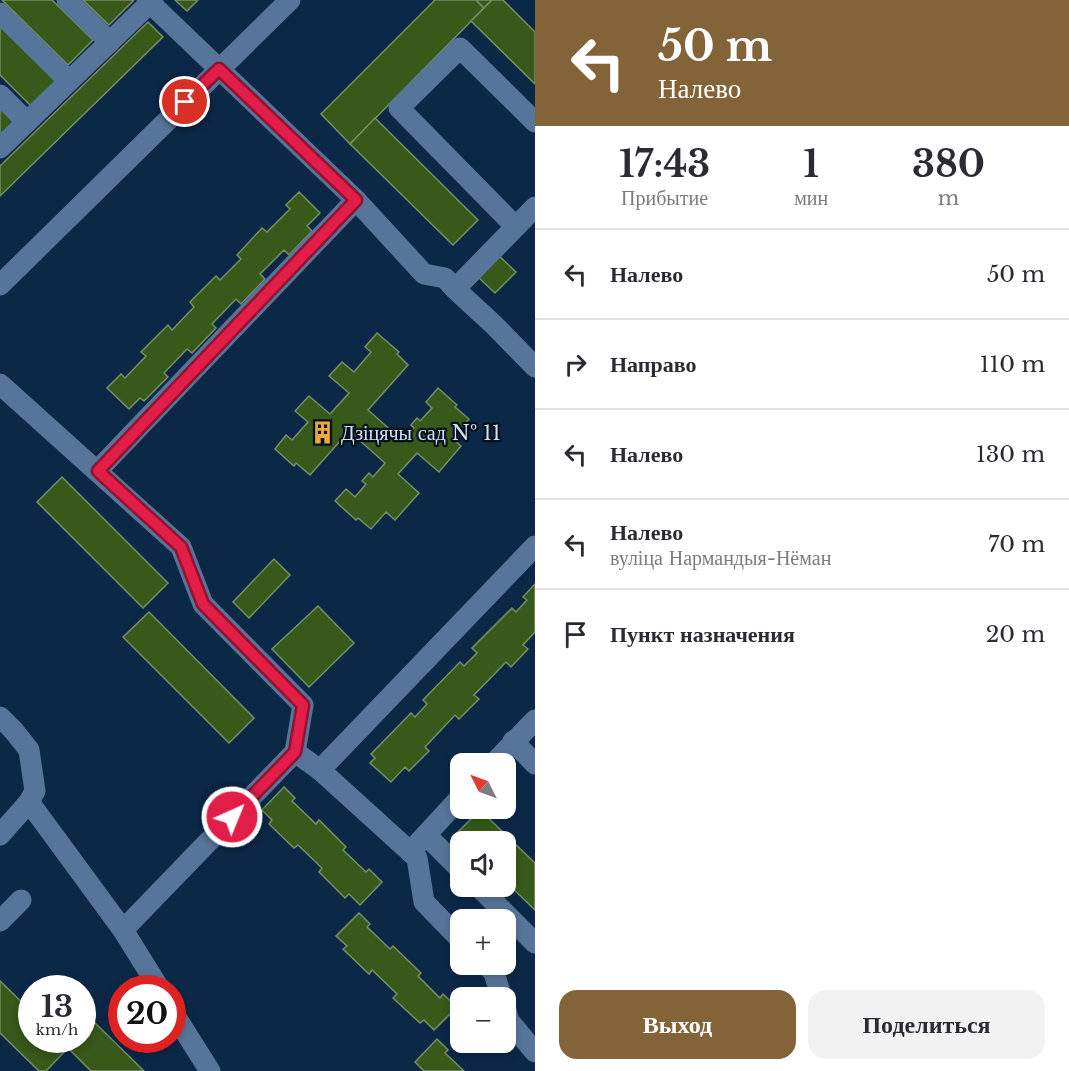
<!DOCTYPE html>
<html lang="ru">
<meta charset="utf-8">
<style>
:root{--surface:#fff;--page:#f2f2f3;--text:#2b2b33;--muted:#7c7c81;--line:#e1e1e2;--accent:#836338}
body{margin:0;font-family:"Libre Baskerville",serif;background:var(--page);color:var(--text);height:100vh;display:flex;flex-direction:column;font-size:22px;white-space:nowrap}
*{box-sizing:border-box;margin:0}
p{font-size:20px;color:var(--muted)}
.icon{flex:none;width:33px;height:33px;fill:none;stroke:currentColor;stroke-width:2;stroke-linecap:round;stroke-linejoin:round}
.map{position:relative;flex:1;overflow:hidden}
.sheet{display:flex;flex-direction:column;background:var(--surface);width:534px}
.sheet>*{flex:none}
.banner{background:#836338;color:#fff;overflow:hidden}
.needle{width:39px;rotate:312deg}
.tools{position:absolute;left:450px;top:753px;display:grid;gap:12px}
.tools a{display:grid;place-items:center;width:66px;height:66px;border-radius:12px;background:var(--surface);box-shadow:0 3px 9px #0003;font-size:30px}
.speed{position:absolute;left:18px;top:975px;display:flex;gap:12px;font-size:30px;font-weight:700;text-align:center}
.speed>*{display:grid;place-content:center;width:78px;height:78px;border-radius:50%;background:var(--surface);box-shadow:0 3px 9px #0003;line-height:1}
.speed small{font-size:15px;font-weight:400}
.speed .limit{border:9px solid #d22;background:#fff;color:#111}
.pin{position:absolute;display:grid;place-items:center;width:51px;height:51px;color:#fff;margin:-26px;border:3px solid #fff;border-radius:50%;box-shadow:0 2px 6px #0007}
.me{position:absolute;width:66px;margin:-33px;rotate:44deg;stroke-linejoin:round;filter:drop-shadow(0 0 4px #0008)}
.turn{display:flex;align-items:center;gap:21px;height:126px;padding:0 24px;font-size:27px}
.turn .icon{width:78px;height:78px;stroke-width:2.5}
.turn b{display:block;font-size:42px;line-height:51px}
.eta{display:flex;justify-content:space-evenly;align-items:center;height:102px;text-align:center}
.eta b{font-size:36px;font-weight:800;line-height:42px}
.action{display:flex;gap:12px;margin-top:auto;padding:12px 24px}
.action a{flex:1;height:69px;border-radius:18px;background:var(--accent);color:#fff;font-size:24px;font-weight:800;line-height:69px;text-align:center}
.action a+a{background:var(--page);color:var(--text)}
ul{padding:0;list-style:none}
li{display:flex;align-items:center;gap:18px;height:90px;padding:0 24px;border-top:2px solid var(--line)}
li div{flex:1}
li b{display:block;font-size:22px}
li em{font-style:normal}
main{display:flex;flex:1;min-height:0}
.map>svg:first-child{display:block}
</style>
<main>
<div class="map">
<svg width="535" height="1071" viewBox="0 0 535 1071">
<rect width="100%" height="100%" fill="#0b2847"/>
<g fill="#375919" stroke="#768f65" stroke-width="1.5">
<path d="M2,0H52L93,40L68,65Z"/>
<path d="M83,0H134L109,25Z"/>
<path d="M175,0H198L187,11Z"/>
<path d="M435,0H476L484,8L350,144L321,114Z"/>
<path d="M476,0H492L484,8Z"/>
<path d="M492,0H503L535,32V84L471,21Z"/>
<path d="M148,22L163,37L0,196V166Z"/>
<path d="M0,23L58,80L32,107L0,75Z"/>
<path d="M0,107L16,123L0,139Z"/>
<path d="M375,118L478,220L453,245L350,144Z"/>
<path d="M299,192L320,213L307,226L312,231L289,255L284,250L260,274L265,279L241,304L236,299L212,324L216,328L192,353L187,349L164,373L168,377L144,401L140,398L129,409L107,388L121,374L125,378L146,356L141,352L168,325L172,330L194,307L190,302L216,276L220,280L241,259L237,255L262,228L267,232L290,209L286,205Z"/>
<path d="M497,254L516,272L495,293L477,276Z"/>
<path d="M377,333L399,352L397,354L408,365L368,410L403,441L414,428L411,425L417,418L420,421L432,408L426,402L438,388L457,405L455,407L469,419L452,438L461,446L439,472L417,453L398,474L419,493L395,520L386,512L371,529L358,518L356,520L335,501L346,489L355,497L366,484L362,481L369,473L373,477L385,463L349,431L310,475L296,463L294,466L275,449L286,435L292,440L308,422L295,411L309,396L330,414L349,393L329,376L342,362L354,372L371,352L365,347Z"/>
<path d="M62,477L168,583L143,608L37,502Z"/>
<path d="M274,559L290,575L249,618L233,602Z"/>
<path d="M535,584V632L523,645L528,649L511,667L506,662L474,695L479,699L459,719L455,715L425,747L429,751L409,771L405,767L391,782L370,763L375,758L371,754L411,713L415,717L427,704L423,700L460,662L464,666L477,653L472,648L512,608L516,612L527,600L523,597Z"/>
<path d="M318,606L354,643L309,687L272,649Z"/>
<path d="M149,612L254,718L229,743L123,637Z"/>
<path d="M284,787L295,798L292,801L316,824L319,820L346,847L343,850L366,872L369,869L382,882L360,905L349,894L345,898L319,872L322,868L298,845L294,848L269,824L272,820L262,810Z"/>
<path d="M480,810L535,863V910L506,882V842H464L456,834Z"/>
<path d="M359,913L370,924L367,927L390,949L393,946L421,973L418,976L440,998L443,994L457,1007L434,1030L424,1020L420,1023L393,998L397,994L372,970L369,974L343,949L347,946L336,936Z"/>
<path d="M0,981L32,1012V1040H59L68,1048L46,1071H39L0,1033Z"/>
<path d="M94,1022L144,1071H91L68,1048L77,1040H82V1034Z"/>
<path d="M437,1039L448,1050L445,1053L464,1071H424L415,1062Z"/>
</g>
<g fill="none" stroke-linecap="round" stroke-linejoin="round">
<g stroke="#57759a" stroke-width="21">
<path d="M67,0L110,42"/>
<path d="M0,13L69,81"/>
<path d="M0,95L27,122"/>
<path d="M0,148L153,0"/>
<path d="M356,200L424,274L445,278L455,289"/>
<path d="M535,207L455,289L494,325L535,367"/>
<path d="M515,226L399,108L460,48L535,122"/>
<path d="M0,285L290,0"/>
<path d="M0,384L181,547L203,604L303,705L295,752"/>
<path d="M97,471L356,200L147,0"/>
<path d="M0,717L14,731L29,750L35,791L29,802L0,835"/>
<path d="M513,741L535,764"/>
<path d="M493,764L535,720"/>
<path d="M320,770L417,858L424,902L460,939"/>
<path d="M29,802L123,930L159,988"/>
<path d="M426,835L460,869"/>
<path d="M410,852L460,798"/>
<path d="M478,886L535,943"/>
<path d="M0,921L21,900"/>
<path d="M123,930L295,752L320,770L535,546"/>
<path d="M486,964L494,973L502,998"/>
<path d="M506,1010L509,1021L535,1052"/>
<path d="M172,1011L210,1071"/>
</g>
</g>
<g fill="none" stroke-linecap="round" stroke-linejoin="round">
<defs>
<path id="route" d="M185,102L219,69L356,200L98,471L181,547L203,604L303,705L295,752L232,817"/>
</defs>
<use href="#route" stroke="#92132f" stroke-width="15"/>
<use href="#route" stroke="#e11d48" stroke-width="10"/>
</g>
<defs>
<symbol id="building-bare" viewBox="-9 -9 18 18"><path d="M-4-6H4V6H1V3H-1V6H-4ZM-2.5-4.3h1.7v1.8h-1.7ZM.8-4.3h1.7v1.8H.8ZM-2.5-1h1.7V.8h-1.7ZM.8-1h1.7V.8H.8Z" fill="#eea73d" stroke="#06111e" stroke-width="2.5" paint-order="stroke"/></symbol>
</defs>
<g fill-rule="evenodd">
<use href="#building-bare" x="306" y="416" width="33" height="33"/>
</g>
<g text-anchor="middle" stroke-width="4.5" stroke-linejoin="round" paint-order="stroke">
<g font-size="20" fill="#d1e2f6" stroke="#06111e" text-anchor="start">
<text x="341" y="440">Дзіцячы сад № 11</text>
</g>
</g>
</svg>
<div class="tools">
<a><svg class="needle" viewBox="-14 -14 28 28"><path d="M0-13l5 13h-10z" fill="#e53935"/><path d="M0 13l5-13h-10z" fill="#7c7c81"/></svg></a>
<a><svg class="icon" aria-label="sound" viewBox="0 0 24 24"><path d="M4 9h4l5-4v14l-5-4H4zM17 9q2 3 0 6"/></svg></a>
<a>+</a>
<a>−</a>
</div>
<div class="speed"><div>13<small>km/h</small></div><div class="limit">20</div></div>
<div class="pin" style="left:185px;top:102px;background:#d93025"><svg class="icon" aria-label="arrive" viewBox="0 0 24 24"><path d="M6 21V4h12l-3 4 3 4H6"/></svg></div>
<svg class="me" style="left:232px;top:817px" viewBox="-20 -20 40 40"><circle r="17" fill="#e11d48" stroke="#fff" stroke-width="3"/><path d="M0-11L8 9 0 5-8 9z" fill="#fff"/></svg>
</div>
<section class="sheet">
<div class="banner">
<div class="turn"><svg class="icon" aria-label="left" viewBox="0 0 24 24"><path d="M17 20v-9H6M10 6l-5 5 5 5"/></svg><div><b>50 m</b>Налево</div></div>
</div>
<div class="eta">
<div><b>17:43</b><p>Прибытие</p></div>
<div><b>1</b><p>мин</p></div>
<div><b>380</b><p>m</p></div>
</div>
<ul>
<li><svg class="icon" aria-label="left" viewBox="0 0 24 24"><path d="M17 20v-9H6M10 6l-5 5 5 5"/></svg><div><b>Налево</b></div><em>50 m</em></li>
<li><svg class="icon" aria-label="right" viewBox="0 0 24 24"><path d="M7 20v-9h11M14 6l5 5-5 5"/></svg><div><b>Направо</b></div><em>110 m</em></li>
<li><svg class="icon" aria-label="left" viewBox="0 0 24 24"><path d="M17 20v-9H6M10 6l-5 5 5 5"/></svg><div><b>Налево</b></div><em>130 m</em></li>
<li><svg class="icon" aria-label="left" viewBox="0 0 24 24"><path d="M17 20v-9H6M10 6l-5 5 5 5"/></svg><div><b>Налево</b><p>вуліца Нармандыя-Нёман</p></div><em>70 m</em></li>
<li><svg class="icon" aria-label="arrive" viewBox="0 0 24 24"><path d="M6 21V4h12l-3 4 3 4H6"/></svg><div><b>Пункт назначения</b></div><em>20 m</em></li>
</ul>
<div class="action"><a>Выход</a><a>Поделиться</a></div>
</section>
</main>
